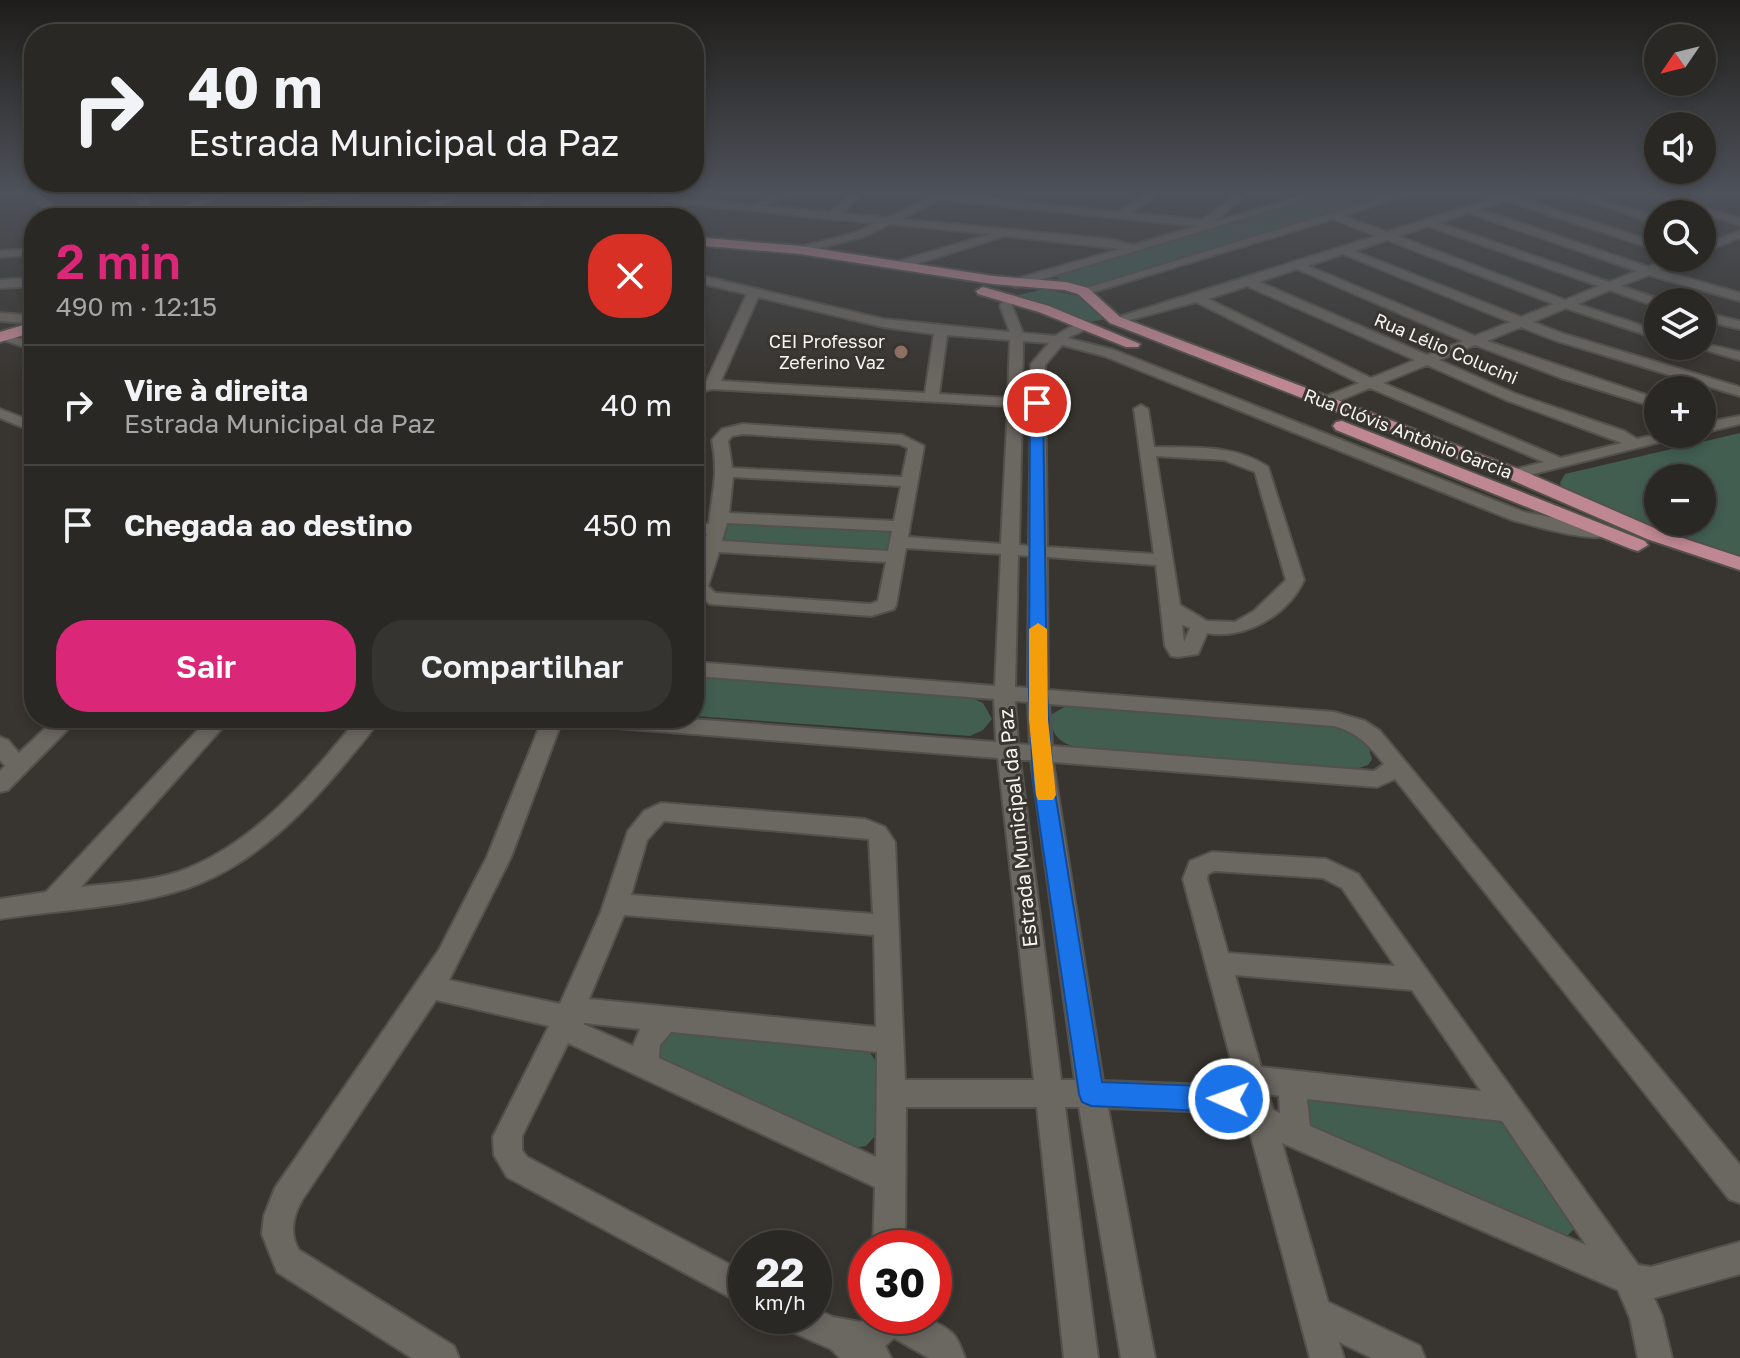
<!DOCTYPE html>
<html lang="pt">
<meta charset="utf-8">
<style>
:root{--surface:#2a2824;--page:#363431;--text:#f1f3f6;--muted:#a5a6a6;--line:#464441;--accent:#db2777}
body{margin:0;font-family:"Golos Text",sans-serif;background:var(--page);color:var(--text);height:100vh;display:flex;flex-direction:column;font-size:30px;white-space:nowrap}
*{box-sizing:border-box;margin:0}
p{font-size:26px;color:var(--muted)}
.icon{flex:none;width:44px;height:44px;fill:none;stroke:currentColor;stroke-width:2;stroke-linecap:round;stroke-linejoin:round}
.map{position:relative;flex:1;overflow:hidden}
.side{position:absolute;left:24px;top:208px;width:680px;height:520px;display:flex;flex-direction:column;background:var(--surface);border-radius:32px;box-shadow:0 4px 12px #0003,0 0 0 2px var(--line)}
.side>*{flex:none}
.banner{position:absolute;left:24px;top:24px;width:680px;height:168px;border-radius:32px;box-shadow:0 4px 12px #0003,0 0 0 2px var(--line);background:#2a2824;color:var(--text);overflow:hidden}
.needle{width:52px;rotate:235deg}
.fabs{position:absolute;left:1644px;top:24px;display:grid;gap:16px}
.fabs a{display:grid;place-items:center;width:72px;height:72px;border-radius:50%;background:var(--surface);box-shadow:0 4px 12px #0003,0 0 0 2px var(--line);font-size:40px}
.speed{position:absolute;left:728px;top:1230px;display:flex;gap:16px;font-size:40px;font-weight:700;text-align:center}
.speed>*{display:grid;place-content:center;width:104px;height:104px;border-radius:50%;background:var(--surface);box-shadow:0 4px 12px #0003,0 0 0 2px var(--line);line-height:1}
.speed small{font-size:20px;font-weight:400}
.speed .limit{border:12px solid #d22;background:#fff;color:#111}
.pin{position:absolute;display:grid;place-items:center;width:68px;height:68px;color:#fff;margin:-34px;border:4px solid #fff;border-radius:50%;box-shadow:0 2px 8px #0007}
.me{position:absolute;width:88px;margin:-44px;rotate:272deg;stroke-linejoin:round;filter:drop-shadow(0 0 6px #0008)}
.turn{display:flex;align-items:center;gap:28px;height:168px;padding:0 32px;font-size:36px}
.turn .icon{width:104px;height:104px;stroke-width:2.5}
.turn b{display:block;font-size:56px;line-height:68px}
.round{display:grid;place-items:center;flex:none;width:84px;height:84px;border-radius:32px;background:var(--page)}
.summary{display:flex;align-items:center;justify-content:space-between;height:136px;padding:0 32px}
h1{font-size:48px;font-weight:600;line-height:60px;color:var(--accent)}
.action{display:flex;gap:16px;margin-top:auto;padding:16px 32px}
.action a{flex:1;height:92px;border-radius:32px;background:var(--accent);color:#fff;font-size:32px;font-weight:600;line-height:92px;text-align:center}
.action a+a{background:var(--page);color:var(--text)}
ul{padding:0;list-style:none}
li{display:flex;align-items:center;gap:24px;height:120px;padding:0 32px;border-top:2px solid var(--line)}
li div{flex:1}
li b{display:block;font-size:30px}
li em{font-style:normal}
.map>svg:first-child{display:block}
</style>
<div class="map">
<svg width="1740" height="1358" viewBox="0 0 1740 1358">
<rect width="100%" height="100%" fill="#383530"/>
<g fill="#415e51" fill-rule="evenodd">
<path d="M1329,193H1395L1089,287L1061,281L1054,275Z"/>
<path d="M1044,289L1079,296L1106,319L1089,322L1022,300L1019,295Z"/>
<path d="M1740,433V556L1580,501L1563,489L1560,483L1565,474ZM1658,478H1702V522H1658Z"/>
<path d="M728,523L886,530L894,533L890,550L885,552L725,542L720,538Z"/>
<path d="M694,677L965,695L983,703L992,719L983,730L970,736L694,716Z"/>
<path d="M1070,704L1338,726L1367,743L1372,759L1368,765L1356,769L1076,747C1058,743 1049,732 1052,714Z"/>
<path d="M674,1031L868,1050L878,1064L876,1135L866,1146L851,1148L659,1059L657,1048L668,1033Z"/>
<path d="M1306,1098L1501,1119L1574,1224L1573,1230L1565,1238L1311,1128L1305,1122Z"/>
</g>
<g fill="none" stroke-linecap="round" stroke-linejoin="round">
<defs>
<g id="minor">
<path d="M29,193H40L64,218H53Z"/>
<path d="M130,193H141L148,200L151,218H141L138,201Z"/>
<path d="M213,193H226L178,218H164Z"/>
<path d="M351,193H373L241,218H217Z"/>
<path d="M449,193H462C437,212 402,218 372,218L425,205Z"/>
<path d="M541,193H553L516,218H503Z"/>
<path d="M647,193L753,205L781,193H796L763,206L830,212L853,193H864L842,213L887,218L939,193L1119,212L1148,193H1160L1131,213L1202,220L1239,193H1251L1213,222L1312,193H1328L1016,287L1012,286V280L1121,249L1005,236L900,269L894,265L896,262L991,234L890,224L863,237L800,253L796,252V248L855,233L875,223L661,202ZM940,200L1197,226L1134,245L1106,239L901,219Z"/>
<path d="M1397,193H1412L1344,216L1387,232L1509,193H1524L1517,197L1658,243V250L1506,201L1480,209L1648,267L1669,258H1685L1659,270L1740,293V301L1649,275L1621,286L1662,300L1658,302V307L1610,290L1577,304L1658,331V339L1566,308L1533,322L1564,334L1740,387V396L1554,340L1521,327L1487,341L1658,399V408L1561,378L1475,345L1439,360L1516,394L1624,431L1637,439L1658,434H1683L1680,437L1514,479L1508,477V471L1544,462L1370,388L1329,405H1319V399L1359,383L1196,302L1115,324L1109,320L1376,236L1333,219L1087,294L1077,291ZM1469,213L1637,271L1609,282L1439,223ZM1428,226L1599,286L1565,300L1398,236ZM1387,240L1554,304L1521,317L1354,251ZM1343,254L1510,322L1475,336L1308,266ZM1297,269L1463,341L1427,355L1259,282ZM1247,286L1415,360L1371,378L1208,299ZM1427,365L1506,400L1622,443L1561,458L1383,383Z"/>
<path d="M1562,193H1577L1658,217V224Z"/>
<path d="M1640,193H1655L1740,218V225Z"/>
<path d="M1740,231V238L1702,252V245Z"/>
<path d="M34,249V255L0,257V251Z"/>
<path d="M694,274L883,319L1010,332L1000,306L1005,295H1013L1012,306L1023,333L1055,336L1079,322H1089V328L1067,338L1114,350L1524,512L1611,529L1614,533C1599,546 1532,525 1512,520L1104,356L1062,345L1045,365L1047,547L1154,554L1134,409L1141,405L1148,409L1154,447C1192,448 1235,444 1268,467L1304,580C1288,615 1245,640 1207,633L1198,654L1178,657L1171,656L1165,646L1156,565L1047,557L1048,690L1334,712L1365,721L1380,731L1740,1165V1203L1729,1199L1395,779L1377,787L1053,762L1103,1081L1238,1086L1183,879L1190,861L1212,852L1326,859L1358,874L1638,1265L1651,1267L1740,1242V1274L1654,1298L1662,1316L1672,1358H1638L1630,1318L1618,1290L1282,1143L1328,1302L1420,1346L1425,1358H1372L1339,1342L1344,1358H1310L1245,1113L1108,1108L1155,1358H1121L1079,1107H1065L1098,1358H1064L1037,1107H906L905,1248H873L875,1187L568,1043L522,1136V1150L527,1157L746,1273V1306L507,1177L494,1155L493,1137L549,1026L436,1000L302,1200C293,1216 289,1234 299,1250L454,1346L459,1358H412L277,1272L262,1234L264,1216L275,1188L439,950L487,857L543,718H563L511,857L449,980L560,1004L601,912L628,831L644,811L661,803L865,819L885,827L895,842L905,1080H1034L998,758L579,725L572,723L569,718H677L996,742L994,699L694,676V662L995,686L1001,554L906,548L896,605L894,609L871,616L710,604L694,593V573L707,534L694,533V523L709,524C712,492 719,475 712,440L722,429L743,424L902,435L924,446L908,537L1001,544L1008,406L712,389L694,394V386L706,382L747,294L694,282ZM758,297L883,327L934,334L925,393L721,381ZM947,335L1010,340L1008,398L939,394ZM1023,341L1049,343L1031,364V401L1022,398ZM1031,405L1029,546L1019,545L1022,407ZM743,434L899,444L908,448L902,477L732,468L728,441L732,436ZM1156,456L1224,460L1255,472L1286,580L1254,611L1235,622L1207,621L1180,605ZM733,477L901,486L894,521L729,513ZM727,523L892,531L888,551L722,541ZM719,552L886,562L878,601L870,604L715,593L708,586ZM1018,555L1029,556L1028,688L1015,687ZM1182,625L1190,628L1184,642ZM1015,701L1028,702L1030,745L1018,744ZM1049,704L1334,726C1358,733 1369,745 1384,764L1374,771L1052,746ZM1020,760H1031L1075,1080H1061ZM664,821L869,839L873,914L631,895L647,840ZM1215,871L1323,878L1342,888L1395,966L1228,953L1207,879L1208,874ZM624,915L874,935L876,1027L589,999ZM1235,975L1412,990L1481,1091L1261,1067ZM583,1024L585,1023L640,1029L633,1046ZM671,1032L877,1052L876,1157L659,1058L660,1045ZM1268,1094L1279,1096L1280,1113L1273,1110ZM1307,1099L1502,1121L1586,1245L1310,1126Z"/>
<path d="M34,278V286L0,288V280Z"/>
<path d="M1702,312L1740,321V329L1702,320Z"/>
<path d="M0,313L27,315L33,319L27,323L0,321Z"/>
<path d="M0,333L34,342V350L0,339Z"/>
<path d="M1702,343L1740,352V360L1692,346H1702Z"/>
<path d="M0,409L34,422V432L0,418Z"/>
<path d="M1740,416V424L1702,433V423Z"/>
<path d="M56,718H79L8,790L0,792V771L5,766L0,760V737L8,740L19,753Z"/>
<path d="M209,718H231L81,887C112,883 148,882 178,872C254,845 309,778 358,718H380C371,734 358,747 347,761C301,817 246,872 175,892C120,908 56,910 0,919V899L46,892Z"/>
<path d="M814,1308L833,1317L860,1322C887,1312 929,1311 953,1334C959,1340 962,1351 965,1358H929L894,1338L885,1346L891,1358H840L831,1349L783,1328L779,1316H814Z"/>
</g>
<g id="major">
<path d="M694,237L800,246L993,276L1066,282L1088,288L1120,317L1521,470L1661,531L1740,557V570L1647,539L1507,478L1110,323L1078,294L1065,290L993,284L800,254L694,245Z"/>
<path d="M983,287L1049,306L1140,344L1138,347H1126L1039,312L978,294L976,291Z"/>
<path d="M34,322V332L0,342V332Z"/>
<path d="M1342,421L1645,541L1648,545L1638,551L1631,549L1336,430L1333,426L1336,422Z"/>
</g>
</defs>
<use href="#minor" stroke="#53514c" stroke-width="4"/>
<use href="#major" stroke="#53514c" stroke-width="4"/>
<use href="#minor" fill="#6b6761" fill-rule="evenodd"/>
<use href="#major" fill="#bf8791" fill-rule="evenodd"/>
</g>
<linearGradient id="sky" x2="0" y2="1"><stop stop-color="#1f1d1a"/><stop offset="0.5" stop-color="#4d5159"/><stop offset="1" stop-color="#4d5159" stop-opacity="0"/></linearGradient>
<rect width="1740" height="383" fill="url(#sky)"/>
<path fill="#1a73e8" stroke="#114b97" stroke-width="2" d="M1037,399L1043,403L1047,694L1053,780L1102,1082L1229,1087L1238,1090L1241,1099L1238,1108L1229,1112L1091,1106L1082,1102L1079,1094L1033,780L1029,694L1030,403Z"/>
<path fill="#f59e0b" d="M1038,623L1047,629L1048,720L1056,795L1053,800H1038L1036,795L1029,720V629Z"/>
<circle fill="#8d6e63" stroke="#383530" stroke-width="3" cx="901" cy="352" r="8"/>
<g text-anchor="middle" stroke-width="6" stroke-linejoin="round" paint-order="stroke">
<g font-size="18" fill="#f6f4f0" stroke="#383530" text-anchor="end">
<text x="885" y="348">CEI Professor<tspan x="885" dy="21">Zeferino Vaz</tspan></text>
</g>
<g font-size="18" fill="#f6f4f0" stroke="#383530">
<text transform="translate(1446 349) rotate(23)" y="6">Rua Lélio Colucini</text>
<text transform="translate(1408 434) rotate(21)" y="6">Rua Clóvis Antônio Garcia</text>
</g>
<g font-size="20" fill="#f6f4f0" stroke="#383530">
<text transform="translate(1018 828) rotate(-96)" y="7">Estrada Municipal da Paz</text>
</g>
</g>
</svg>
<div class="fabs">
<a><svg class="needle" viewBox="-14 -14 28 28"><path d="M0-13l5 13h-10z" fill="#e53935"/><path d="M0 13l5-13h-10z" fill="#a5a6a6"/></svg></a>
<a><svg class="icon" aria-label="sound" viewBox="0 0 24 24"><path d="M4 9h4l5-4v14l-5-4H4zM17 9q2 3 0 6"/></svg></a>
<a><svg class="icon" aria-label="search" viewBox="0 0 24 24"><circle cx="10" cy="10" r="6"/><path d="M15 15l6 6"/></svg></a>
<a><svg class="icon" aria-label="layers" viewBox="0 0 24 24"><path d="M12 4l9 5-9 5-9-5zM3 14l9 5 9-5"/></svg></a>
<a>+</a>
<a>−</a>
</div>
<div class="speed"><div>22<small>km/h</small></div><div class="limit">30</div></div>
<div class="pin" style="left:1037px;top:403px;background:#d93025"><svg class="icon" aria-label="arrive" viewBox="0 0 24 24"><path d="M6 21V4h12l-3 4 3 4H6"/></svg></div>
<svg class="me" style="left:1229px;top:1099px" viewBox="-20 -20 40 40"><circle r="17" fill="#1a73e8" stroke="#fff" stroke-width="3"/><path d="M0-11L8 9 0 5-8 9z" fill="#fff"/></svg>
<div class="banner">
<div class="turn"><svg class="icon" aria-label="right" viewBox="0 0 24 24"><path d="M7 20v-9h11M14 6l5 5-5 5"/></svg><div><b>40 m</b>Estrada Municipal da Paz</div></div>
</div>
<section class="side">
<div class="summary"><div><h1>2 min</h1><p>490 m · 12:15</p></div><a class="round" style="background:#d93025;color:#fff"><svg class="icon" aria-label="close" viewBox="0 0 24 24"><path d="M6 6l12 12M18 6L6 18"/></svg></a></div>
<ul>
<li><svg class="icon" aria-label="right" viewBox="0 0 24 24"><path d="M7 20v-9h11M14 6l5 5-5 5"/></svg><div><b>Vire à direita</b><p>Estrada Municipal da Paz</p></div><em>40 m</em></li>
<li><svg class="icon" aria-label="arrive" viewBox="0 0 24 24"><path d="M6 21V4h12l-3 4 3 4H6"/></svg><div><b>Chegada ao destino</b></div><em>450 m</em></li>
</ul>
<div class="action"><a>Sair</a><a>Compartilhar</a></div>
</section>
</div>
